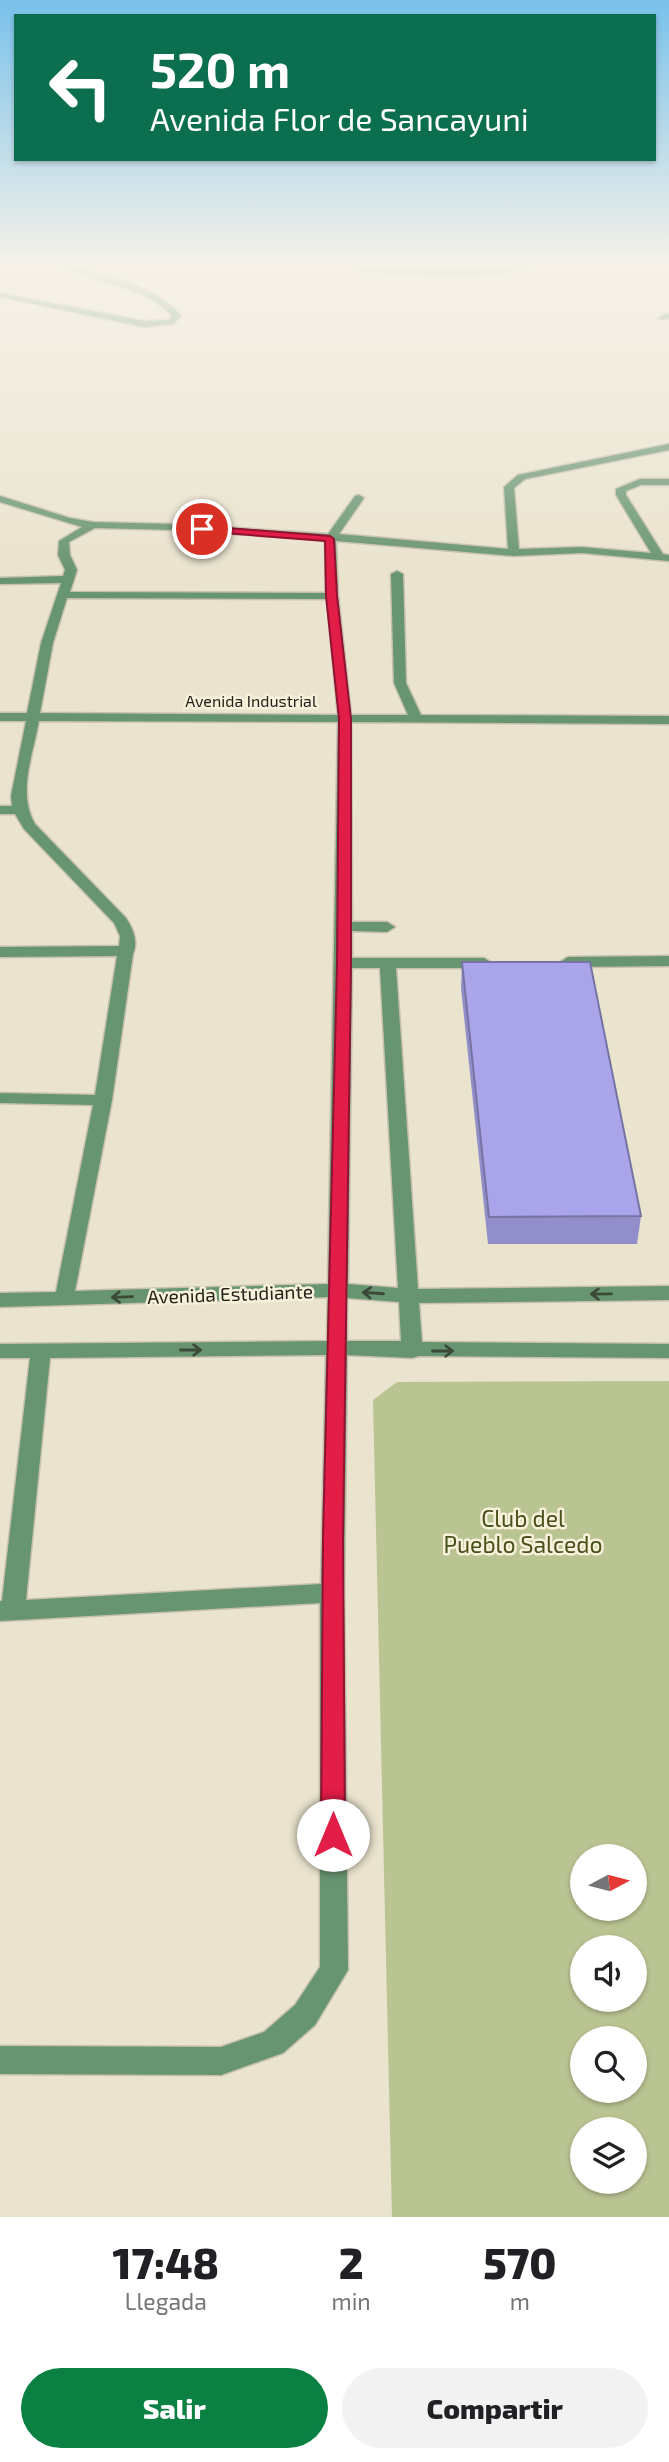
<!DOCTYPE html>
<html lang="es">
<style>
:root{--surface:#fff;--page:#f2f2f2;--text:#202124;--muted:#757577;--accent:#0b8043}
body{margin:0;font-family:"Exo 2",sans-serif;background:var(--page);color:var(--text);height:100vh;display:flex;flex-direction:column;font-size:26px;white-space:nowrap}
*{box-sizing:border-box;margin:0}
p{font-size:23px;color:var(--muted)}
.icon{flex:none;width:38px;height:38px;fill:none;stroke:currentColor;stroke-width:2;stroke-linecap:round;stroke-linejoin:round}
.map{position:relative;height:2217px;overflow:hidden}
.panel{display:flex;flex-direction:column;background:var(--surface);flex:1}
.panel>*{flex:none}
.top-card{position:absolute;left:14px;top:14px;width:642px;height:147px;border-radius:0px;box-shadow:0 2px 5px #0004;background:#0b6e4f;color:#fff;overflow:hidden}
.needle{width:46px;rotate:83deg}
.controls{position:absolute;left:570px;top:1844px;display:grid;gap:14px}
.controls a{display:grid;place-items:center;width:77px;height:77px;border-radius:50%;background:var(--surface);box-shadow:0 2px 5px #0004;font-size:35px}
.pin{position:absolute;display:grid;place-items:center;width:60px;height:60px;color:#fff;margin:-30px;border:4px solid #fff;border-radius:50%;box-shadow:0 2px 7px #0007}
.me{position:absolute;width:77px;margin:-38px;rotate:0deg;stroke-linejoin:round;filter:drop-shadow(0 0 5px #0008)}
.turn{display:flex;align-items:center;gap:24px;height:147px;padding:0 21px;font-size:32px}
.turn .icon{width:91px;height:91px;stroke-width:2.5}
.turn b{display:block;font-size:49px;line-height:60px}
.eta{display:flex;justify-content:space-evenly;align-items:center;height:119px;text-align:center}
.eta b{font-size:42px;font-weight:800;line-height:49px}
.primary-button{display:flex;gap:14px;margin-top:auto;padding:14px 21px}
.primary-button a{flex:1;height:80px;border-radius:42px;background:var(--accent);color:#fff;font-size:28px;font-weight:800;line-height:80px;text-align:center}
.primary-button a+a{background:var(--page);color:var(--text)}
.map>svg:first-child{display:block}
</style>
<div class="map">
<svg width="669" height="2217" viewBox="0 0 669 2217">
<rect width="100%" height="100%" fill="#eae3ce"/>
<path fill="#bac492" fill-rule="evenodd" d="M669,1381V2217H392L373,1400L397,1382ZM583,1857H635V1909H583ZM583,1948H635V2000H583ZM583,2039H635V2091H583ZM583,2130H635V2182H583Z"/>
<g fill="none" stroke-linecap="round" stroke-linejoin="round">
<defs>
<g id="minor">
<path d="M58,264H69C106,276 155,284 181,316L173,324L144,327L0,297V293L144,321L168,320L172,316C143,283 93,286 58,264Z"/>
<path d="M353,264H361L370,269L473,270L536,264C499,284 413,275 370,273L358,271Z"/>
<path d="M669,313V318L662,320L658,318Z"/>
<path d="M669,444V450L525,479L514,488L519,549L582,547L651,553L616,495V489L640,479H669V485H641L626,491V495L663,554L669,555V561L582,553L514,556L336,541L338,596L351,715H408L394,683L391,574L397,571L403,574L406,683L421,715L669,716V724L351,722L352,922H387L395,927L387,932L352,931V958H484L492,963L484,968H396L418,1289L669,1286V1300L419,1303L422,1342L669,1344V1358L419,1356L412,1358L347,1355L344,1593L348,1970L315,2025L283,2053L221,2075L0,2074V2046L221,2047L264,2032L295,2005L320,1967V1603L0,1621V1601H2L30,1358H0V1344L327,1341L328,1297L0,1307V1293L56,1292L93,1105L0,1103V1093L95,1095L117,956L0,957V947L119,946L120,936L114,923L24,829L15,814H0V806H12L11,796L26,721H0V713H27L41,643L61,583L0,584V578L63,576L65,570L58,555L59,541L82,527L0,502V496L70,518L93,522L176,524L328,534L355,496L359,495L364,498L339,534L508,549L504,487L518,475ZM95,528L176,530L325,540L326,593L70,592L77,570L70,555L69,542ZM67,598L327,599L338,715L40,713L53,643ZM39,721L338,722L328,1284L75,1291L112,1100L133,954C138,943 134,930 126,918L35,824C17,793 33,755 39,721ZM352,968H380L398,1288L348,1284ZM347,1298L399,1302L401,1341H347ZM326,1355L321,1584L26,1600L50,1358Z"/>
<path d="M669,956V966L568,967L560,962L568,957Z"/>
</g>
</defs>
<use href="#minor" stroke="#c6c0ad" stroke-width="3"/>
<use href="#minor" fill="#679471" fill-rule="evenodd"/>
</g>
<path fill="#928eca" d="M462,962L641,1216L637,1244H488L461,988Z"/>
<path fill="#aaa5eb" stroke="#7774a4" stroke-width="2" d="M462,962H590L641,1216L489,1217Z"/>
<defs><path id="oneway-shaft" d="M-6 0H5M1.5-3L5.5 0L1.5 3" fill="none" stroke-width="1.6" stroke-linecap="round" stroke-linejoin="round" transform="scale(1.75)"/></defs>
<g stroke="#3b4937">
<use href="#oneway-shaft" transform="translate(373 1293) rotate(-176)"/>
<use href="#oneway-shaft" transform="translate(601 1294) rotate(179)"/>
<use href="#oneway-shaft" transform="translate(122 1297) rotate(178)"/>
<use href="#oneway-shaft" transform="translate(191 1350)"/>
<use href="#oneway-shaft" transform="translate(443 1351)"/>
</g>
<linearGradient id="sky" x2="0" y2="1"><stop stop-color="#79c1eb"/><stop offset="0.46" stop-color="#f6f2e9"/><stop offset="1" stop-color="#f6f2e9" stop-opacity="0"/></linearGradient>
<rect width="669" height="574" fill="url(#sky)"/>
<path fill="#e11d48" stroke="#92132f" stroke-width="2" d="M202,526L330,536L334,539L337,596L351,719V963L343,1539L345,1835L342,1843L333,1846L325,1843L321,1835L323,1539L337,963L339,719L326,596L325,541L198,531L197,529Z"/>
<g text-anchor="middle" stroke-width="5" stroke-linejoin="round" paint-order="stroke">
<g font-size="16" fill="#232018" stroke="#f7f0db">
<text x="251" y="707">Avenida Industrial</text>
</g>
<g font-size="19" fill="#232018" stroke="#f7f0db">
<text transform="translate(230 1294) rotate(-2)" y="7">Avenida Estudiante</text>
</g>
<g font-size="23" fill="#49511b" stroke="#f7f0db">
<text x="523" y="1527">Club del<tspan x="523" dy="26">Pueblo Salcedo</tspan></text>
</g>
</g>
</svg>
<div class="controls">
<a><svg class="needle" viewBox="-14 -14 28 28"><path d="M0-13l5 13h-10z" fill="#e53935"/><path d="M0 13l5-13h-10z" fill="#757577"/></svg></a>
<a><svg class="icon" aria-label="sound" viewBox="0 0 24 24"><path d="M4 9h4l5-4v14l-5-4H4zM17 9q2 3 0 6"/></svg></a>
<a><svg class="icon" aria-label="search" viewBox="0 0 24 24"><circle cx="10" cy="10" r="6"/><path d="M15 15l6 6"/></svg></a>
<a><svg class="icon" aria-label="layers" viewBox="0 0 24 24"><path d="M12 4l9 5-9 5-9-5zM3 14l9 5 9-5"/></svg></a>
</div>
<div class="pin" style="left:202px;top:529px;background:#d93025"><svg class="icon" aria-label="arrive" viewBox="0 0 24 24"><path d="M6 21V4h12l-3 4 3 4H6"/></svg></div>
<svg class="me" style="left:333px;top:1835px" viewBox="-20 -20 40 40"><circle r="19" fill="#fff"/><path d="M0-13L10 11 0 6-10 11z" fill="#e11d48"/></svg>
<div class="top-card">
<div class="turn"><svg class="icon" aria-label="left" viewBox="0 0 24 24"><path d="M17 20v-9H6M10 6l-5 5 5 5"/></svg><div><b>520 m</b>Avenida Flor de Sancayuni</div></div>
</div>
</div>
<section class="panel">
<div class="eta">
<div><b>17:48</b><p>Llegada</p></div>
<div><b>2</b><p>min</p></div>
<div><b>570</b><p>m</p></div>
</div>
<div class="primary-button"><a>Salir</a><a>Compartir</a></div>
</section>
